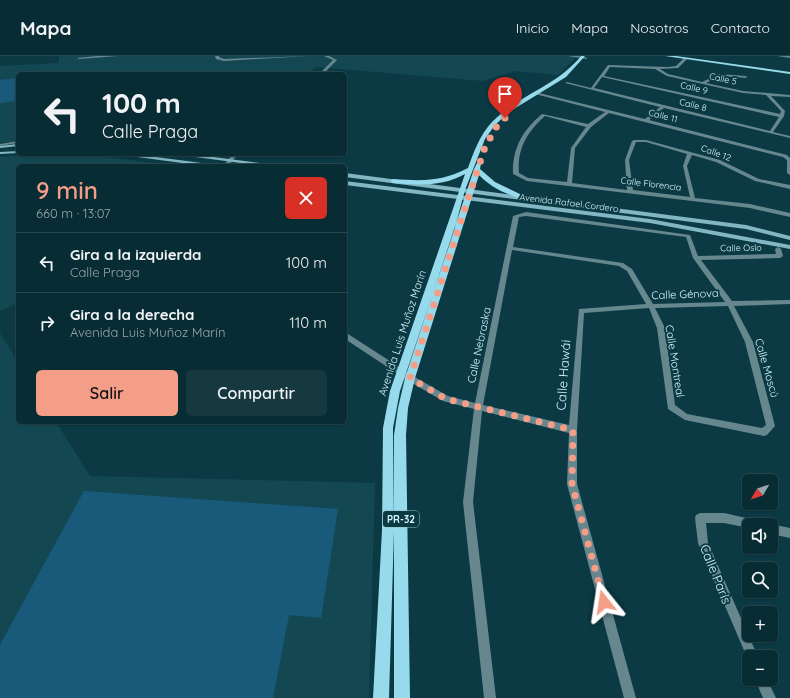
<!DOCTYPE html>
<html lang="es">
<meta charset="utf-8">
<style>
:root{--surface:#082c33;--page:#16383f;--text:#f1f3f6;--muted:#98a7ac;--line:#29484e;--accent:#f49e88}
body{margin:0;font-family:Quicksand,sans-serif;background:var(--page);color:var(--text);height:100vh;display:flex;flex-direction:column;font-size:15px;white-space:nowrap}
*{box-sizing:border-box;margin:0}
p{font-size:13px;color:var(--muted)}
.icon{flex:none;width:22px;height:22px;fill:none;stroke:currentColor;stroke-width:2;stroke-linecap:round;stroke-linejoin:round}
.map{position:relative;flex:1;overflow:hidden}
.details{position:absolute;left:16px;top:108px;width:331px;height:260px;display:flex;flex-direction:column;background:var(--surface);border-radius:6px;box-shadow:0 1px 3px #0004,0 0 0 1px var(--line)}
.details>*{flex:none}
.hud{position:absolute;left:16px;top:16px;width:331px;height:84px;border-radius:6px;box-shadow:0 1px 3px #0004,0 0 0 1px var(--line);background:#082c33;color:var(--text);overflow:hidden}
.needle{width:26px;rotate:231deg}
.fabs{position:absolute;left:742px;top:418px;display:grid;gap:8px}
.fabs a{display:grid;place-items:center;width:36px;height:36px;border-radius:6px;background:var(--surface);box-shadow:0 1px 3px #0004,0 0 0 1px var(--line);font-size:20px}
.pin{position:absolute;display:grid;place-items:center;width:34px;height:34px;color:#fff;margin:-41px -17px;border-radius:50% 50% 50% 0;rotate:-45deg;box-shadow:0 0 4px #0007}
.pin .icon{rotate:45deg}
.me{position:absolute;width:44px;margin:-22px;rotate:345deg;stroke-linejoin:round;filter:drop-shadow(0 0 3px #0008)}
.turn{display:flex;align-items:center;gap:14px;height:84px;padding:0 20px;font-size:18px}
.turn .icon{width:52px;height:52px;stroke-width:2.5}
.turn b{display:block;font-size:28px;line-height:34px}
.round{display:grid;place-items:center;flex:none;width:42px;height:42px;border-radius:6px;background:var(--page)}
.head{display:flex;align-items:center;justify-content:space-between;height:68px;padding:0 20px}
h1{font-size:24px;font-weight:600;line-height:30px;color:var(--accent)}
.cta{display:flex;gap:8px;margin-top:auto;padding:8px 20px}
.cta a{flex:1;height:46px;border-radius:6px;background:var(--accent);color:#111;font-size:16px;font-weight:600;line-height:46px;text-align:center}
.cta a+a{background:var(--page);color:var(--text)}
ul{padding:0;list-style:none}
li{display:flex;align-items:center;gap:12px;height:60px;padding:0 20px;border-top:1px solid var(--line)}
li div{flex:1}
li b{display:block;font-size:15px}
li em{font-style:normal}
header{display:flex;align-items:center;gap:24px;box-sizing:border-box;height:56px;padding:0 20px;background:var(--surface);border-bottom:1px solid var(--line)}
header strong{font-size:19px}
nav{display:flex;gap:22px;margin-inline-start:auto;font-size:14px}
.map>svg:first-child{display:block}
</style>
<header>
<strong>Mapa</strong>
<nav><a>Inicio</a><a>Mapa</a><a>Nosotros</a><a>Contacto</a></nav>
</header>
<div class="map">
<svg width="790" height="642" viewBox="0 0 790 642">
<rect width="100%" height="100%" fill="#0b3a44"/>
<g fill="#134853">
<path d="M59,0H577L558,19L515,15L483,25L316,11L309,18H18V86L0,87V10L59,7Z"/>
<path d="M25,99L103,101L181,110H18V247L0,255V101Z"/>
<path d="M0,277L18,306V366H56L90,420L375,427L369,642H0Z"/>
</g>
<g fill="#195a7b">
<path d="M18,22L17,45L0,47V24Z"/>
<path d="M84,435L338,453L321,562L289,559L273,642H0V589Z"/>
</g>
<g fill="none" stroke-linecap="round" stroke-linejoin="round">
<g fill="#67878f" fill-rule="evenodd">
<path d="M97,0H118L79,3L77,2Z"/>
<path d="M215,0H219V1L224,3L309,0L224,5L216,3Z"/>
<path d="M324,0H329L337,4L323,18H319L333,4Z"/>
<path d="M568,0H578L588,2L586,3Z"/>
<path d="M777,0H790V2Z"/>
<path d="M684,2L687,3L678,12L660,13L668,18L702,26L719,18L746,20L747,22L720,20L706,27L743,35L790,39V41L771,40L785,55L784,60L773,76L790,80V82L664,52L649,64L787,99L790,102V119L787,117V104L783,101L609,57L591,71L575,92L572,127L627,134L625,104L632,85L634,84H646L720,104L759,123L790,129V133L755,125L716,106L692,99L687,110L695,142L750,148L790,157V161L750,152L527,125L513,118C512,92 523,74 542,58L588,68L605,56L535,38V36L645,63L660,51L565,27L567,26L591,32L608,9L668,11L676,10ZM610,11L655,13L667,20L743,37L766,39L781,55L780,58L604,20ZM602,21L779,61L770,75L594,32ZM545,60L586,71L571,92L567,126L528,122L519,117C517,93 527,76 545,60ZM636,86H646L687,98L683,110L690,141L633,134L629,104Z"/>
<path d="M18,85V87L0,90V88Z"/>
<path d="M233,98H238L228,110H223Z"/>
<path d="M526,156L690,179L698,200L776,198L775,193L778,191L781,193L783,200L780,202L701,204L732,245L790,244V248L734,250L753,286L775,370L767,379L764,380L685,364L668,353L657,272L649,252L584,257L577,374V428L636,642H624L567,428L569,377L482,355L473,446L496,642H484L463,446L474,353L443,345L407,324L345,283V276L413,320L448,340L475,347L513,160ZM526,160L686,181L693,202L725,246L653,248L632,213L623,207L513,191L519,161ZM512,194L619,210L627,215L646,248L579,253L569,369L483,349ZM728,250L745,286L766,369L762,372L687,358L675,349L665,272L655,252Z"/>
<path d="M700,457H724L755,464L759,466L760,469H749V472L724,467H706L708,487L758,601H749V606L698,487L695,462L696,459Z"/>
<path d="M771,468L790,472V482L771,478V469H769Z"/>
<path d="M755,623H767L776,642H763Z"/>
</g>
<g fill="#82b6c3" fill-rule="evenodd">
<path d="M18,88V90L0,92V90Z"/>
<path d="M18,95V97L0,98V96Z"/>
<path d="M120,98H133L217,109L219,110H205L122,99Z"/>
<path d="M178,98H191L275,109L277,110H263L180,99Z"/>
<path d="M345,117L746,169L790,180V184L746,173L345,121Z"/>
<path d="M345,125L650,163L790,189V193L650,167L345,129Z"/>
</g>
<g fill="#96daeb" fill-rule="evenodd">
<path d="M581,0H585L566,21L509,56L495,69L485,83L465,134L454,175L400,335L393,372L394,472V379L398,352L405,322L474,113L477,107H481L480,113L495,126L528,142L525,144C508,139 491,132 479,119L415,322L408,352L406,379L410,642H394V475L389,642H373L382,474L383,372L390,335L465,118C442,131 418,129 393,127L390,125L393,123C422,125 441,126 468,112C474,95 480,79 492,66C518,39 557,30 581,0Z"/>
<path d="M665,0H676L790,16V18Z"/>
</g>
</g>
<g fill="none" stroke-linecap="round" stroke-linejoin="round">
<path stroke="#f49e88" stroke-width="7" stroke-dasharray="0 12.6" d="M505,62L497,70L485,91L410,322L446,343L573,374L572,428L604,546"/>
</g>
<g text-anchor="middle" stroke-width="4" stroke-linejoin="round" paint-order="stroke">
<g font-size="9" fill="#d5f4fc" stroke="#0b3a44">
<text transform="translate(723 23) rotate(12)" y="3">Calle 5</text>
<text transform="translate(694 32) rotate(13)" y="3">Calle 9</text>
<text transform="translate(693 49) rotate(14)" y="3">Calle 8</text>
<text transform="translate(663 60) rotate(14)" y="3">Calle 11</text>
<text transform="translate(716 97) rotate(20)" y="3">Calle 12</text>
<text transform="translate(651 128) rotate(7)" y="3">Calle Florencia</text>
<text transform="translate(569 147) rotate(7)" y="3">Avenida Rafael Cordero</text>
<text transform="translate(741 192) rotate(-1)" y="3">Calle Oslo</text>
</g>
<rect fill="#0b3a44" stroke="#98bcc5" stroke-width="1" x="383" y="455" width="36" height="16" rx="3"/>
<g font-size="10" font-weight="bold" fill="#d5f4fc">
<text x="401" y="467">PR-32</text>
</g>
<g font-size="11" fill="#d5f4fc" stroke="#0b3a44">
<text transform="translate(685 238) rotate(-2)" y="4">Calle Génova</text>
<text transform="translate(402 277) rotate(-72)" y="4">Avenida Luis Muñoz Marín</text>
<text transform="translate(479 289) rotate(-78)" y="4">Calle Nebraska</text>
<text transform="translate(675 305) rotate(81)" y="4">Calle Montreal</text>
<text transform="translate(767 312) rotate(74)" y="4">Calle Moscú</text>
</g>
<g font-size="13" fill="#d5f4fc" stroke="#0b3a44">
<text transform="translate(563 319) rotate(-86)" y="5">Calle Hawái</text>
<text transform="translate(716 518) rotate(68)" y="5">Calle París</text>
</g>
</g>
</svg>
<div class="fabs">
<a><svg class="needle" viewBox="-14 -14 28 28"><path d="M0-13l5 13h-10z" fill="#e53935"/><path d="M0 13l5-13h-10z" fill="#98a7ac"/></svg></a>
<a><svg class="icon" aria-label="sound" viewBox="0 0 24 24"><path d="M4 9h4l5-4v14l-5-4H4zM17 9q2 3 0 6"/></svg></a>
<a><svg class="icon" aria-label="search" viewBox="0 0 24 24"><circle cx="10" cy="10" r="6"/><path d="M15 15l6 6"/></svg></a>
<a>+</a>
<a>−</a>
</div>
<div class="pin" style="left:505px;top:62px;background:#d93025"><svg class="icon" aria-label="arrive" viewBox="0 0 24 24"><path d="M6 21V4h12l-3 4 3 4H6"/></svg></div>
<svg class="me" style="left:604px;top:546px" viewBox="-20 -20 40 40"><path d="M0-17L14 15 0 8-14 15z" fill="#f49e88" stroke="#fff" stroke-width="4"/></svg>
<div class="hud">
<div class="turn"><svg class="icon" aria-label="left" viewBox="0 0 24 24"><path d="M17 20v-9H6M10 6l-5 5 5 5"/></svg><div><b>100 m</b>Calle Praga</div></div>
</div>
<section class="details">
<div class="head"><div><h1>9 min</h1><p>660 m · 13:07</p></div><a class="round" style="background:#d93025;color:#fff"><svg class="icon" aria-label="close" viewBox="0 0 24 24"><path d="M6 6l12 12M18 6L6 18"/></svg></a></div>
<ul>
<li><svg class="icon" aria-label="left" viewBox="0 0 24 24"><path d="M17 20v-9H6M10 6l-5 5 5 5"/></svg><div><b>Gira a la izquierda</b><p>Calle Praga</p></div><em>100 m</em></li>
<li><svg class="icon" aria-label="right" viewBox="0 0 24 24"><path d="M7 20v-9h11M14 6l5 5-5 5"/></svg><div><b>Gira a la derecha</b><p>Avenida Luis Muñoz Marín</p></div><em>110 m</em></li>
</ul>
<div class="cta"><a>Salir</a><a>Compartir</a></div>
</section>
</div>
